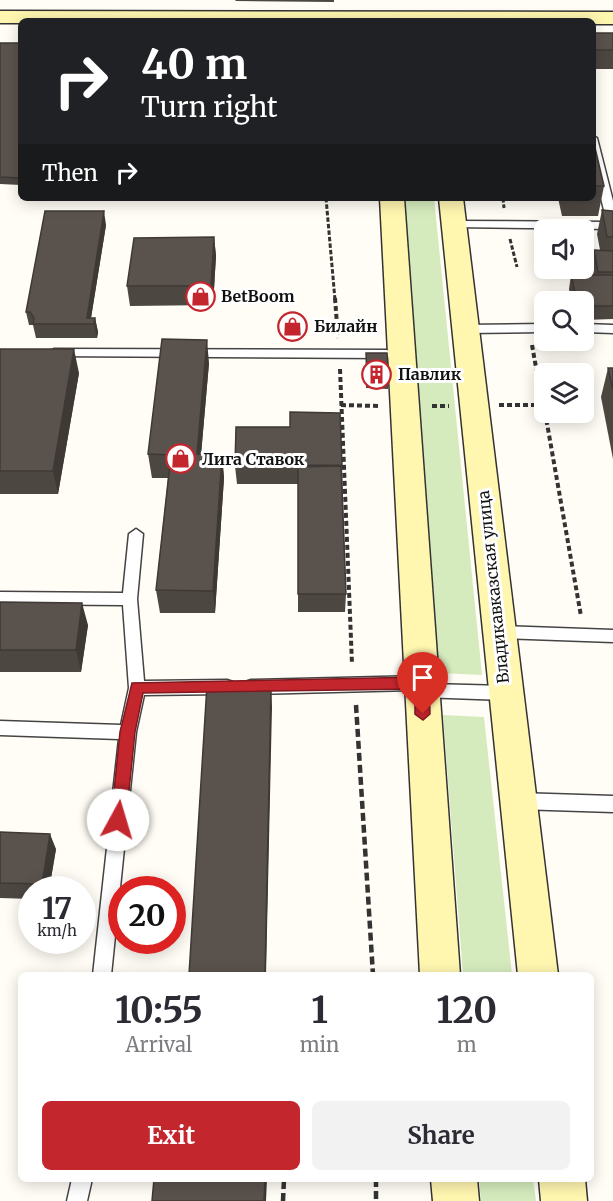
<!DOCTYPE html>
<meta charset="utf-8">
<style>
:root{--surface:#fff;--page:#f2f2f3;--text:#2b2b33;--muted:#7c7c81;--accent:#c4262e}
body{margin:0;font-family:Merriweather,serif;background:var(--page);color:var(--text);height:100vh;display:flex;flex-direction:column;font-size:22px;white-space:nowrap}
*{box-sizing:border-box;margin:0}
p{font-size:20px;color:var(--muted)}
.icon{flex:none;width:33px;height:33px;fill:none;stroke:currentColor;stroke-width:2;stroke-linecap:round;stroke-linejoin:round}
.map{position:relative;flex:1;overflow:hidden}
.panel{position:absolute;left:18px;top:972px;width:576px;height:210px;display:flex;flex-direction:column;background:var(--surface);border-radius:9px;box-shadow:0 3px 15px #0003}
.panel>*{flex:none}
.hud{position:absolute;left:18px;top:18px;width:578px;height:183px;border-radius:9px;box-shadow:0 3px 15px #0003;background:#202124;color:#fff;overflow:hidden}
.controls{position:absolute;left:534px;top:219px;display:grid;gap:12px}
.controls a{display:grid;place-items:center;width:60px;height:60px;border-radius:9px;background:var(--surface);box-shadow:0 3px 15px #0003;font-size:30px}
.speed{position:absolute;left:18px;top:876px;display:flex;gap:12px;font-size:30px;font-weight:700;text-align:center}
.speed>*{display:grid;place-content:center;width:78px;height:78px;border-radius:50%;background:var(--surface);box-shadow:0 3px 15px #0003;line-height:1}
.speed small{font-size:15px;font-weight:400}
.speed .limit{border:9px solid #d22;background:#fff;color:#111}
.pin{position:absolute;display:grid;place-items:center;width:51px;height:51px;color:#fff;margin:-62px -26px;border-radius:50% 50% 50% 0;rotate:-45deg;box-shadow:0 0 6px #0007}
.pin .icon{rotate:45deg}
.me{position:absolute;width:66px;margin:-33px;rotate:6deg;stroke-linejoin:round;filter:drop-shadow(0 0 4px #0008)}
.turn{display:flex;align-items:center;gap:21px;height:126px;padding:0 24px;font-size:27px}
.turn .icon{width:78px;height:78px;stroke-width:2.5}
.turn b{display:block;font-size:42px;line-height:51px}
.then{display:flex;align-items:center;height:57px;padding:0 24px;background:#0003;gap:12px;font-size:22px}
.eta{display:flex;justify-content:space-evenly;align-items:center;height:102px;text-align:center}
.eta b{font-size:36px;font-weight:700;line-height:42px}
.button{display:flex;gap:12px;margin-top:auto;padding:12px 24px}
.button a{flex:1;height:69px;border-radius:9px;background:var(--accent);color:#fff;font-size:24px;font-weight:700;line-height:69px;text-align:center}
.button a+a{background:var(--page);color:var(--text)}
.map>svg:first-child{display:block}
</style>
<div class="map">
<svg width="613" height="1201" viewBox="0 0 613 1201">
<rect width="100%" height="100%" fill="#fffdf5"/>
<g fill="#d5ebbd">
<path d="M404,198H434L482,675L438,673Z"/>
<path d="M443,715L484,717L512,975H463Z"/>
<path d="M479,1179H533L536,1201H481Z"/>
</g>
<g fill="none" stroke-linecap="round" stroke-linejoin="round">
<defs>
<g id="lane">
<path d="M592,135L597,138L613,201V229L454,227L448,224L454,221L607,222L592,162Z"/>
<path d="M544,324V332L465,333L459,329L465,325Z"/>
<path d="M584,324L613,325V333L584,332Z"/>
<path d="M54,349L387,350L393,354L387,358L50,356L48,353Z"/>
<path d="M136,529L143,534L137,599L144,681L227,680L233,682L235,687L233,692L227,694L144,695L136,732L111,975H93L119,739L0,735V721L121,725L129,688L123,605L0,604V592L123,593L129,534Z"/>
<path d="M499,626L613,630V642L499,638L494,636L491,632L494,628Z"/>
<path d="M422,676L428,678L430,684L505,686L511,688L513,693L511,698L505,700L421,697L415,695L413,690L251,694L245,692L243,687L245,682L251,680Z"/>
<path d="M518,793L613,796V812L518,809L512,806L510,801L512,796Z"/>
<path d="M72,1179H92L87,1201H67Z"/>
</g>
<g id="secondary">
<path d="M0,11L613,12V24H592V21H21V23H0Z"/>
<path d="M380,198H404L460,975H420Z"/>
<path d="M439,198H463L558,975H518Z"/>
<path d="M431,1179H477L479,1201H433Z"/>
<path d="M539,1179H585L587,1201H541Z"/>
</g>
</defs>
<use href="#lane" stroke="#444" stroke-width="3"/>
<use href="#secondary" stroke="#333" stroke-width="3"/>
<g stroke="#333" stroke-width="3" stroke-dasharray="4.5 2" stroke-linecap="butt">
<path d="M326,198L335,300"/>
<path d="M503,198L504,208"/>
<path d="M510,239L517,267"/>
</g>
<g stroke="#333" stroke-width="4" stroke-dasharray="5 3" stroke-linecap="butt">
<path d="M335,298L338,338"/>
<path d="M532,345L544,412"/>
<path d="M340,369L352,664"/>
<path d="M341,405L379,406"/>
<path d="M499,405H543"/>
<path d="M432,406H449"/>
<path d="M545,412L581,616"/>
</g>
<g stroke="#333" stroke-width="4.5" stroke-dasharray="8 4" stroke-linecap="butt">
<path d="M356,705L373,975"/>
<path d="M376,1179V1201"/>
<path d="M283,1201L284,1179"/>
</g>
<use href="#lane" fill="#fff" fill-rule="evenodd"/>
<use href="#secondary" fill="#fff6b0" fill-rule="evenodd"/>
</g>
<g fill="#4d4742">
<path d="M235,0H334V2L236,1Z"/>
<rect x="592" y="33" width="21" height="36"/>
<path d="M0,43H21V185L0,184Z"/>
<path d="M592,135L604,186L598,216H562L558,198H592Z"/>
<path d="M602,210L613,211V319L584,320V302H571L569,289L571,275H593L591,264L594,250H600L597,234Z"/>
<path d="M106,225L91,318H95L98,332L97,338H36L33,325H29L26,312Z"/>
<path d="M214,237L216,256L213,305L130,306L127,286Z"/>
<path d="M0,349L79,373L58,494H0Z"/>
<path d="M366,360L389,382L388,389L366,388Z"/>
<path d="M209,363L201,454L222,455L224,478L215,613H160L156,590L168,478H152L148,454Z"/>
<path d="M608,368H613V459L601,397Z"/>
<path d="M342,465L346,594L345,612H298V484H237L235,466Z"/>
<path d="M0,602L88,625L81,672H0Z"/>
<path d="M0,832L56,849L49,890H32V899L0,898Z"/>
</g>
<g fill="#3f3936">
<path d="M104,211L106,225L90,324L87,318Z"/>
<path d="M214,237L216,256L213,305L211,286Z"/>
<path d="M95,318L98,332L97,338L94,324Z"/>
<path d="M207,340L209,363L199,478L197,454Z"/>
<path d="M74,349L79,373L58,494L53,471Z"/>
<path d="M222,455L224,478L215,613L213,591Z"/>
<path d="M82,603L88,625L81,672L76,650Z"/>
<path d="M271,685L272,707L266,975H265Z"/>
<path d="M50,834L56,849L49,890H44L42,884Z"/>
<path d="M265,1179H267L266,1201H264Z"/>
</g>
<g fill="#5a524d" stroke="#3f3936" stroke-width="1.5">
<rect x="592" y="33" width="21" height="17"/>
<path d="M0,43H21V178L0,177Z"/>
<path d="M592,135L604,186H592Z"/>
<path d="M602,210L613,211V237H607Z"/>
<path d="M45,211H104L87,318H95L94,324H33L34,318L30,312H26Z"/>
<path d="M214,237L211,286H127L134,238Z"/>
<path d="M594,250L613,251V272H598Z"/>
<path d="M571,275H613V306H584V302H577Z"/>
<path d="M162,339L207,340L197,454L222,455L213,591L156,590L171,455L148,454Z"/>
<path d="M0,349H74L53,471H0Z"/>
<path d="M366,353H387L389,382L367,381Z"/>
<path d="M608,368H613V390Z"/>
<path d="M290,412L340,413L342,465L235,466L236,427H290Z"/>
<path d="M341,466L346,594H298V467Z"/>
<path d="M0,602L82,603L76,650H0Z"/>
<path d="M207,685H271L265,975H189Z"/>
<path d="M0,832L50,834L42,884L0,883Z"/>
<path d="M154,1179H265L264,1201H152Z"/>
</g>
<path fill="#c4262e" stroke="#7f191e" stroke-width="1.5" d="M422,677L429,683L430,714L423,720L415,714V689L143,693L135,732L126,820L124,825L118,827L113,825L111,820L120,732L132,683Z"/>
<defs>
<symbol id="shop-ring" viewBox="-11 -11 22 22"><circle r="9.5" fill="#fff" stroke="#c4262e" stroke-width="1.5"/><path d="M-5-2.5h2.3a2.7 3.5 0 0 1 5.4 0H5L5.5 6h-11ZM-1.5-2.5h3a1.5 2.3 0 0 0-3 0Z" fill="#c4262e"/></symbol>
<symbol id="building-ring" viewBox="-11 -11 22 22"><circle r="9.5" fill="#fff" stroke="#c4262e" stroke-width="1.5"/><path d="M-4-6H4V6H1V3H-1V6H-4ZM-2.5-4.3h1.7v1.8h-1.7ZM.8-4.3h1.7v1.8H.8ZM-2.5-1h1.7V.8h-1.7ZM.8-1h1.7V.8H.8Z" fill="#c4262e"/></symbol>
</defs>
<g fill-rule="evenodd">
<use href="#shop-ring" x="184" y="280" width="33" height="33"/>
<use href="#shop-ring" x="276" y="310" width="33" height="33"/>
<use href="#building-ring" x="360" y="358" width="33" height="33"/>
<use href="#shop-ring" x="164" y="442" width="33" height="33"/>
</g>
<g text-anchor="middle" stroke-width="6" stroke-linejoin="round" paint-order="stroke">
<g font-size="16" font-weight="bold" fill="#111" stroke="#fff" text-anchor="start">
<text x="221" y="302">BetBoom</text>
<text x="314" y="332">Билайн</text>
<text x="398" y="380">Павлик</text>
<text x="202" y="465">Лига Ставок</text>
</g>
<g font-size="16" fill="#111" stroke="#fff">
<text transform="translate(493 587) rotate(-96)" y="6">Владикавказская улица</text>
</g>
</g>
</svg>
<div class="controls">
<a><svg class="icon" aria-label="sound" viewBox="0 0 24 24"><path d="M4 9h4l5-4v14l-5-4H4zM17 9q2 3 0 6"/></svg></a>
<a><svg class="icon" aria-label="search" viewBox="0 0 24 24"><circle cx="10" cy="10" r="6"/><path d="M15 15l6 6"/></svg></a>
<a><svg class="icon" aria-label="layers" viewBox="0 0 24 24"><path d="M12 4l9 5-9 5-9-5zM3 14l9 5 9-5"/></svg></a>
</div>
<div class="speed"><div>17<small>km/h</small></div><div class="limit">20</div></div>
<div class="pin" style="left:423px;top:714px;background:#d93025"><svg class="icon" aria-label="arrive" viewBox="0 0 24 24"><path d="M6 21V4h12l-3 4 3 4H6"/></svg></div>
<svg class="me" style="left:118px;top:820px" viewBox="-20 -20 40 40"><circle r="19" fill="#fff"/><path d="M0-13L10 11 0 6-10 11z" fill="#c4262e"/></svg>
<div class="hud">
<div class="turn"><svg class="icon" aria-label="right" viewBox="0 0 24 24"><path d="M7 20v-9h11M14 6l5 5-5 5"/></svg><div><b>40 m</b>Turn right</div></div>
<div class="then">Then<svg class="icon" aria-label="right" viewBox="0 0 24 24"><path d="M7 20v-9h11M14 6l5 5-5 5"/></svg></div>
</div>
<section class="panel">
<div class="eta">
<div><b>10:55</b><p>Arrival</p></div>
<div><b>1</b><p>min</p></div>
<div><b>120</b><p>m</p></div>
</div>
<div class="button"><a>Exit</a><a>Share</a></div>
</section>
</div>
